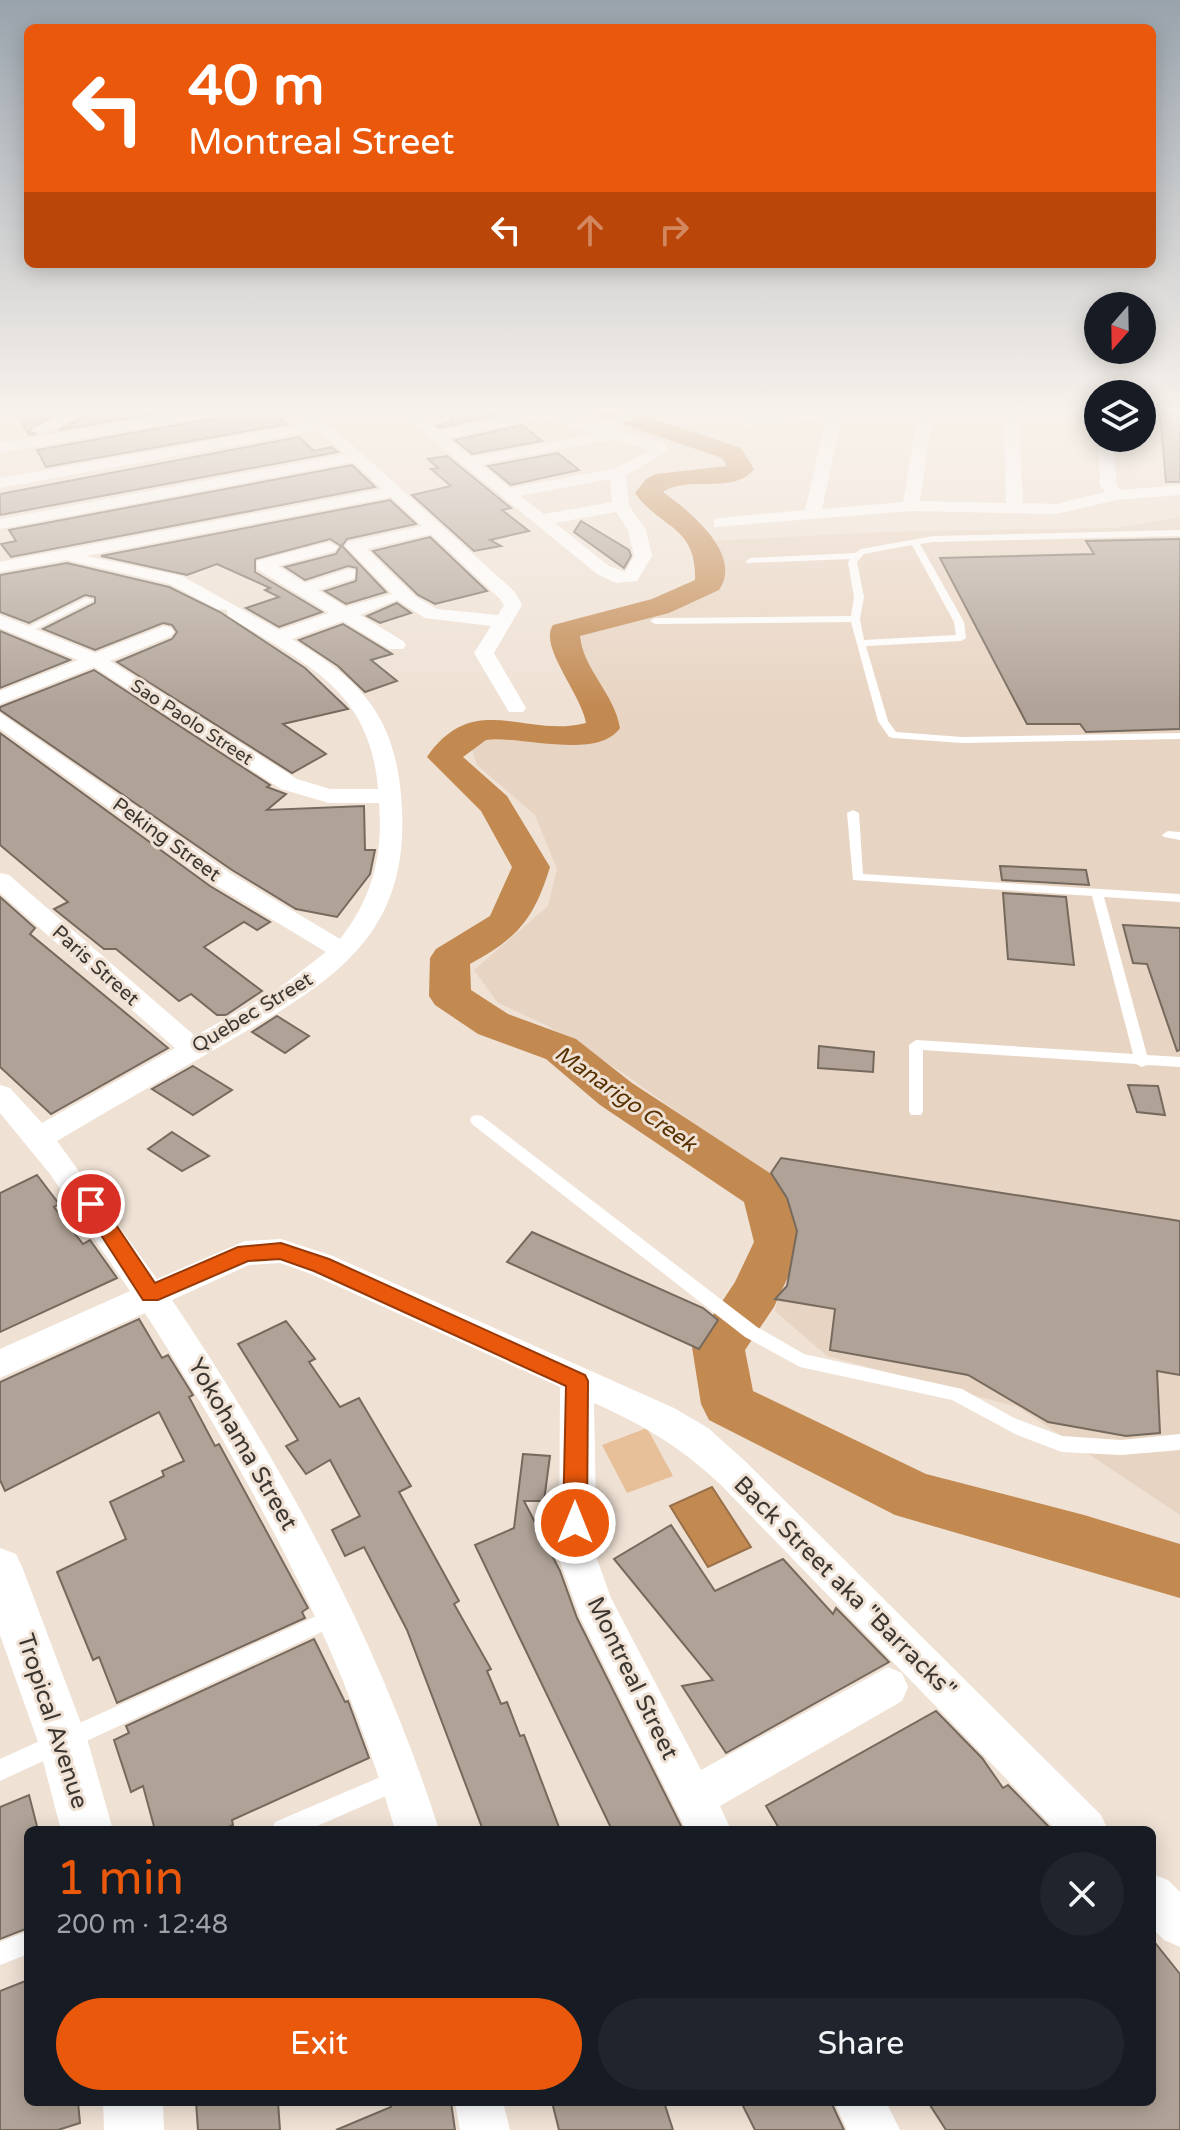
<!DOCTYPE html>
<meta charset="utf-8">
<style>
:root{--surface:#171b24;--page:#20242c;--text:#f1f3f6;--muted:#9ea1a6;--accent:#ea580c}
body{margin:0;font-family:"Varela Round",sans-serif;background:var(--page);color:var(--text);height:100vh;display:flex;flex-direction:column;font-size:30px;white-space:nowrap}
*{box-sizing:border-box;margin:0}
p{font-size:26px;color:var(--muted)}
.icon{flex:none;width:44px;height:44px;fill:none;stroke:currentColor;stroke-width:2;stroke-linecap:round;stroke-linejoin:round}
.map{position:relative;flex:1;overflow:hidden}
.panel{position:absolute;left:24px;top:1826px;width:1132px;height:280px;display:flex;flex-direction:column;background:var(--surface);border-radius:12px;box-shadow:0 4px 20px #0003}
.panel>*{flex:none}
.hud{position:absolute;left:24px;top:24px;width:1132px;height:244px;border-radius:12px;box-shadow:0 4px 20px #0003;background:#ea580c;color:#fff;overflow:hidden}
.needle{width:52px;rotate:200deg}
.buttons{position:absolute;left:1084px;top:292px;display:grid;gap:16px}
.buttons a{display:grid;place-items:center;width:72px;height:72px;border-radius:50%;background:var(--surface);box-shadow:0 4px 20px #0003;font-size:40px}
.pin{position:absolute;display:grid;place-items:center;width:68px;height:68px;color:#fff;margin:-34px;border:4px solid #fff;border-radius:50%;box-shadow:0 2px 8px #0007}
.me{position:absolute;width:88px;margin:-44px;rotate:0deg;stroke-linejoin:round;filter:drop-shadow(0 0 6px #0008)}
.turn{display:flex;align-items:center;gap:28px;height:168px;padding:0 32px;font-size:36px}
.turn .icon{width:104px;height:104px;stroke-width:2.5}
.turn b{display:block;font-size:56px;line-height:68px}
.lanes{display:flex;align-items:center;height:76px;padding:0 32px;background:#0003;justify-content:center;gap:40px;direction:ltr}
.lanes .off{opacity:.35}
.round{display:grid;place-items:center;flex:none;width:84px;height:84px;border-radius:42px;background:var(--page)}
.headline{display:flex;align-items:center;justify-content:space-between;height:136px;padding:0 32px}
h1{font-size:48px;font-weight:600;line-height:60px;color:var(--accent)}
.action{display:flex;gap:16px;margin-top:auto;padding:16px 32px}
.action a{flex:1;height:92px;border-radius:48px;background:var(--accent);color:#fff;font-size:32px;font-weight:600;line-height:92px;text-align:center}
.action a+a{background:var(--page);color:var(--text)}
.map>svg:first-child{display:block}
</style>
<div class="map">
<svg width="1180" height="2130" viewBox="0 0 1180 2130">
<rect width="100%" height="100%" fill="#efe1d4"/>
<path fill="#e8d4c2" d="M1180,517V1515L1018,1407L827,1356L775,1311L786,1267L791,1211L755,1168L623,1073L548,1026L498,1003L474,970L548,906L557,869L535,815L477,765L472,749L490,735L586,736L602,728V713L591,685L563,647L564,631L627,612L659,607L708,584L711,564L706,541L909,531L1115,528Z"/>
<path fill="#e7bf99" d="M647,1428L673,1476L627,1493L602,1445Z"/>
<path fill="#c28951" stroke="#9a7048" stroke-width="2" d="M712,1487L751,1547L708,1567L670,1506Z"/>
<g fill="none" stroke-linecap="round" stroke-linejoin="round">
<path fill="#c28951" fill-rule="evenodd" d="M595,411H630L741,448L754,469C735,495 687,475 663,492C688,510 744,554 719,590L669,613L580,636C583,669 614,693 620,728C597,761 520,735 486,740L463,757L507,796L550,867C534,919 518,938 470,964L471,990L508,1014L576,1039L632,1083L782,1181L804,1242L774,1307L745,1350L753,1391L926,1474L1084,1515L1180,1544V1598L895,1515L709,1420L701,1404L692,1347L735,1282L754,1242L744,1202L600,1105L546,1059L478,1034L435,1005L429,996L430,958L436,949L490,916L512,867L481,811L427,757C474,689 526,739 586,723C582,695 538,646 553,625L652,599L695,580C697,525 659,528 635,493L646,479L656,474L727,466L722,458L599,416Z"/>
</g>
<g fill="#b0a296" stroke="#766a5e" stroke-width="2">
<path d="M16,411H64L32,427L30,432L36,434L29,435Z"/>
<path d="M94,411H170L59,430Z"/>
<path d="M225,411H274L287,424L46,467L37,450L216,418Z"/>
<path d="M450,411H503L505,413L440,428L437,426L452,422Z"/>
<path d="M1160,413L1180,415V482H1166Z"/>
<path d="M522,425L542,441L472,454L455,440Z"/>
<path d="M299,437L314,451L331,447L338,452L0,515V494Z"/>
<path d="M558,453L579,470L511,485L488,466Z"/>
<path d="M447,456L511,508L502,510L529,531L490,540L501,546L474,551L412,495L451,486L431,469L438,468L428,459Z"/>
<path d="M352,465L375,487L11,557L1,544L16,541L9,530Z"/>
<path d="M390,500L416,524L347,539L342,546L386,592L346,604L325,591L356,581L357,568L348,566L305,580L285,567L336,554L341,546L330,539L255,559V572L322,612L279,627L246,608L279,597L265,590L270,588L217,564L187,575L101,556Z"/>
<path d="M581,521L629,550L631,556L624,568L574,532Z"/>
<path d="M430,537L487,591L435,604L418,595L373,551Z"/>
<path d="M1180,539V729L1086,732L1080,724H1027L940,558L1094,554L1086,541Z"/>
<path d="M67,563L169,587L220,612L305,668L348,709L283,724L326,754L292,773L117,662L172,639L177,632L172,625L163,623L95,650L43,629L95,603V597L85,595L29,623L0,612V575Z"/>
<path d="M397,603L411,613L380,623L367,616Z"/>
<path d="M343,624L392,654L371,660L397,681L365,692L338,666L299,640Z"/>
<path d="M0,631L70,660L0,688Z"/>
<path d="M94,670L270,785L267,787L286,794L267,810L364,806L365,850H375L370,874L337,917L296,909L232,870L0,710V707Z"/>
<path d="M0,733L210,886L270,922L257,930L244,922L204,947L262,991L226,1015H217L191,994L179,1001L116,949H104L54,909L68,902L0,845Z"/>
<path d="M1000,866L1086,870L1089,885L1002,880Z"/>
<path d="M1003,893L1066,897L1074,965L1008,959Z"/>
<path d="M0,897L35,928L30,934L168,1048L51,1114L0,1067Z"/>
<path d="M1123,925L1180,928V1050L1177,1051L1147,964L1133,963Z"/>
<path d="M277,1016L309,1036L285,1053L252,1032Z"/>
<path d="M819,1046L874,1052L873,1072L818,1068Z"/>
<path d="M193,1066L232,1090L193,1115L152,1089Z"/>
<path d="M1128,1085L1158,1086L1165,1115L1137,1112Z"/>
<path d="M172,1132L209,1156L182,1171L148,1149Z"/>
<path d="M781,1158L1180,1221V1375L1157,1371L1160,1433L1126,1436L1048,1422L968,1375L830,1350L835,1309L775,1299L787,1286L797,1231L787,1198L771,1173Z"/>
<path d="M37,1175L59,1204L54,1207L83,1244L90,1240L117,1278L0,1332V1193Z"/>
<path d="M532,1232L703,1308L718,1320L699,1349L507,1262Z"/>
<path d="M139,1319L162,1358L168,1355L193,1395L189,1397L215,1446L219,1444L308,1608L302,1612L305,1618L117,1703L99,1657L93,1660L57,1572L126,1539L110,1502L164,1476L162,1471L184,1461L159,1412L5,1491L0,1480V1382Z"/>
<path d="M286,1321L315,1359L309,1362L340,1407L359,1398L411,1486L399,1492L459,1601L454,1604L491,1669L487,1671L501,1704L507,1702L520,1736L524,1735L560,1830H483L407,1630L364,1547L345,1556L332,1530L360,1516L330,1460L306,1474L286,1446L298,1440L238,1344Z"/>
<path d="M523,1454L550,1456L544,1501H524L560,1571L577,1618L683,1830H612L475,1545L514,1528Z"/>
<path d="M671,1525L715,1591L783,1559L833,1614L836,1608L889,1662L726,1753L682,1686L713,1680L614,1559Z"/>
<path d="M314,1639L345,1702L348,1701L369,1758L232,1820L233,1825L222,1830H155L143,1786L131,1792L114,1740L129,1733L126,1726Z"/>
<path d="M936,1711L982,1758L1003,1788L1008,1785L1052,1830H780L766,1806Z"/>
<path d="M29,1795L38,1830H28V1928L0,1939V1807Z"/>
<path d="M1152,1939L1180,1974V2130H946L928,2102H1152Z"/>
<path d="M28,1980V2102H78L80,2123L58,2130H0V1991Z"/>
<path d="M196,2102H278L280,2130H198Z"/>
<path d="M389,2102H451L455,2130H336L391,2107Z"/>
<path d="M552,2102H664L673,2130H559Z"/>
<path d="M741,2102H831L844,2130H755Z"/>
</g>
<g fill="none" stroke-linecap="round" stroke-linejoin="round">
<g fill="#fff" fill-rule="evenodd">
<path d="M1180,530V536L933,542L920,544L964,622L966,638L961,641L866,646L888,721L896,732L962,737L1180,733V739L962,743L893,738L889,737L878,721L851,622L655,624L650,621L655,618L851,616L854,597L848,562L850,559L747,563L746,561L750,558L855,553L861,549L933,536ZM912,545L954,622L956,635L864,640L860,619L864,597L857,562L864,554Z"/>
<path d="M86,598L94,600L30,632L22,630Z"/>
<path d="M853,810L859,813L863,874L1180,894V902L1104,897L1147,1055L1180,1057V1067L1147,1065L1142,1067L1136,1064L923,1050V1111L921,1115H911L909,1111V1045L916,1040L1133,1054L1092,896L853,880L847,813Z"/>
<path d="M1168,831L1180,832V840L1164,837L1162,835Z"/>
<path d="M477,1115L482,1116L757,1327L804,1354L962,1389L1014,1418L1062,1436L1121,1440L1180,1434V1450L1121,1455L1062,1452L1017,1435L952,1400L800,1367L745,1337L472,1124L470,1120L472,1116Z"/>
<path d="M334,1608L341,1611L344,1617L341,1623L0,1781V1759Z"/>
<path d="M397,1770L404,1774L408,1781L404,1788L308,1830H272L275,1822Z"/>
<path d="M28,1931V1954L0,1965V1942Z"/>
</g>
<g fill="#fff" fill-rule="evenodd">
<path d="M71,411H91L46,433L33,430Z"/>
<path d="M188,411H222L215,415L0,453V443Z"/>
<path d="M295,411H312L327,422L515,592L522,605L494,653L526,708L523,712H509L474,653L491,626L425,618L397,600L360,615L403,641L406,645L403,649H389L343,621L292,639C359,679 394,714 401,795C414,938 331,982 221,1046C166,1077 111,1109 57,1141L157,1279L245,1241L281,1239L333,1256L674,1408L708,1428L746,1462L1101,1815L1108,1830H1056L720,1484C679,1446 645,1426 594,1403L597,1559L611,1598L701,1770L888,1667L902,1673L908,1687L902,1701L720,1806L731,1830H686L580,1617L559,1559L560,1387L311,1274L280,1263L249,1265L172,1300C284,1467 378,1638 439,1830H395C340,1640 251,1479 145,1313L0,1378V1349L130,1291L50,1174L0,1113V1085L10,1088L42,1123L175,1048L0,893V873L9,875L195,1036L278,989L326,952L212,883L0,729V713L230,873L340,939C373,898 383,854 379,803H329L281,789L94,667L0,704V691L78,660L0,628V615L95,653L164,626L171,628L174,632L171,636L110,661L297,779L330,789H378C370,688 305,664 228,616L227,610L217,609L170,584L67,560L0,572V562L382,489L353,462L0,529V519L345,454L319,430L0,488V478L309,423ZM391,497L422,526L348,542L345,546L392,594L346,607L318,590L355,578V570L349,569L305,583L278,566L335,551L338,547L329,542L257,561V569L329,613L279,630L182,576L86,556ZM431,534L500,599L504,605L498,615L437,609L416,597L367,549Z"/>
<path d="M397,411H413L439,431L527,411H551L595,424L631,411H652L611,428L665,444L668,451L626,475L629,506L646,530L652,556L637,581L616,583L597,574ZM542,418L597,434L471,457L448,438ZM615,439L651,450L613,469L510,488L481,464ZM610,479L612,502L544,514L520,496ZM616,512L628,530L634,556L625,572L609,566L555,523Z"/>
<path d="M802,411H856L842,416L822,509L903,502L917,419L873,415L866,411H963L932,419L920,501L1006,503L1004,411H1018L1023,503L1056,504L1105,492L1100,485L1098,438H1114L1116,484L1120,490L1180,485V495L1116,500L1056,514L911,511L714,527V519L720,518L805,510L826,418L747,426L739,421L747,416Z"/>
<path d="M1152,1874L1168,1880L1180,1892V1947L1164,1940L1152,1928Z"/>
<path d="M455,2102H503L510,2130H460Z"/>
<path d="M834,2102H886L900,2130H847Z"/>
</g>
<g fill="#fff" fill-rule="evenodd">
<path d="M0,1548L16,1554L23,1569L88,1742L113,1830H61L38,1742L0,1635Z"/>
<path d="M103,2102H163L164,2130H104Z"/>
</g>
</g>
<linearGradient id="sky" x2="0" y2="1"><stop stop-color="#99a3ac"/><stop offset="0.58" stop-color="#f8f2ec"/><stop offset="1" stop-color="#f8f2ec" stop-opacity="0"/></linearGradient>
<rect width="1180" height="709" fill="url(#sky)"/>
<path fill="#ea580c" stroke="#983908" stroke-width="2" d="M91,1196L98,1198L155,1283L238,1247L281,1243L329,1259L585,1375L588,1381L587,1523L584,1530L575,1533L567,1530L563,1523L566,1386L314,1271L280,1259L248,1261L158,1300H143L81,1204Z"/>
<g text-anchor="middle" stroke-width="6" stroke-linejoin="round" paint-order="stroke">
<g font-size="18" fill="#3d3732" stroke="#efe1d4">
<text transform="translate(192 722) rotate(33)" y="6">Sao Paolo Street</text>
</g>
<g font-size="20" fill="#3d3732" stroke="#efe1d4">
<text transform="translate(167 839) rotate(36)" y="7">Peking Street</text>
<text transform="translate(96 965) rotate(42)" y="7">Paris Street</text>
<text transform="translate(252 1012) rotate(-31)" y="7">Quebec Street</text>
</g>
<g font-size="22" font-style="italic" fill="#573101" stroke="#efe1d4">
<text transform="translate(626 1098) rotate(35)" y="8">Manarigo Creek</text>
</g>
<g font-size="24" fill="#3d3732" stroke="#efe1d4">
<text transform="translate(243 1444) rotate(60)" y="8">Yokohama Street</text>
<text transform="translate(845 1587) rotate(45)" y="8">Back Street aka "Barracks"</text>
<text transform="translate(633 1678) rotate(64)" y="8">Montreal Street</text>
<text transform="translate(53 1721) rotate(72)" y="8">Tropical Avenue</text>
</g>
</g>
</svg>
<div class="buttons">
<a><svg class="needle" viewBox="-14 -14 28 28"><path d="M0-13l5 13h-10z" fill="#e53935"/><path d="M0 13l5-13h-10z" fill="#9ea1a6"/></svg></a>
<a><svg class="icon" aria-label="layers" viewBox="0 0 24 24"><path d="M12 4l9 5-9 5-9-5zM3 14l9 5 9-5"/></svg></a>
</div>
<div class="pin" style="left:91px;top:1204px;background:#d93025"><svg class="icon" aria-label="arrive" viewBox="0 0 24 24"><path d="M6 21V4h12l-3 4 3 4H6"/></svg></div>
<svg class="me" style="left:575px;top:1523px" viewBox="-20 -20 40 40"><circle r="17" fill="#ea580c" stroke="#fff" stroke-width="3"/><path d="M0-11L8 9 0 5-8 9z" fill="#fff"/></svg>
<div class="hud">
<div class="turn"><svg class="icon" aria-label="left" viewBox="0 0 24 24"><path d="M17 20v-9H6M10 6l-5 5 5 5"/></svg><div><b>40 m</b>Montreal Street</div></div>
<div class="lanes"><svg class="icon" aria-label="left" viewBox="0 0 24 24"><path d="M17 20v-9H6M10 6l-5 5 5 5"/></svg><svg class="icon off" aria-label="ahead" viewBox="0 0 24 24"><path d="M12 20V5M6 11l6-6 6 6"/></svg><svg class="icon off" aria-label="right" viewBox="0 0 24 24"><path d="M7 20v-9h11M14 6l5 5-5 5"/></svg></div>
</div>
<section class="panel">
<div class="headline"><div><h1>1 min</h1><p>200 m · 12:48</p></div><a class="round"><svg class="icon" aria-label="close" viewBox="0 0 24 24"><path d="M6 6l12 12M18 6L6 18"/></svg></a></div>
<div class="action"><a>Exit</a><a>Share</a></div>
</section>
</div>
